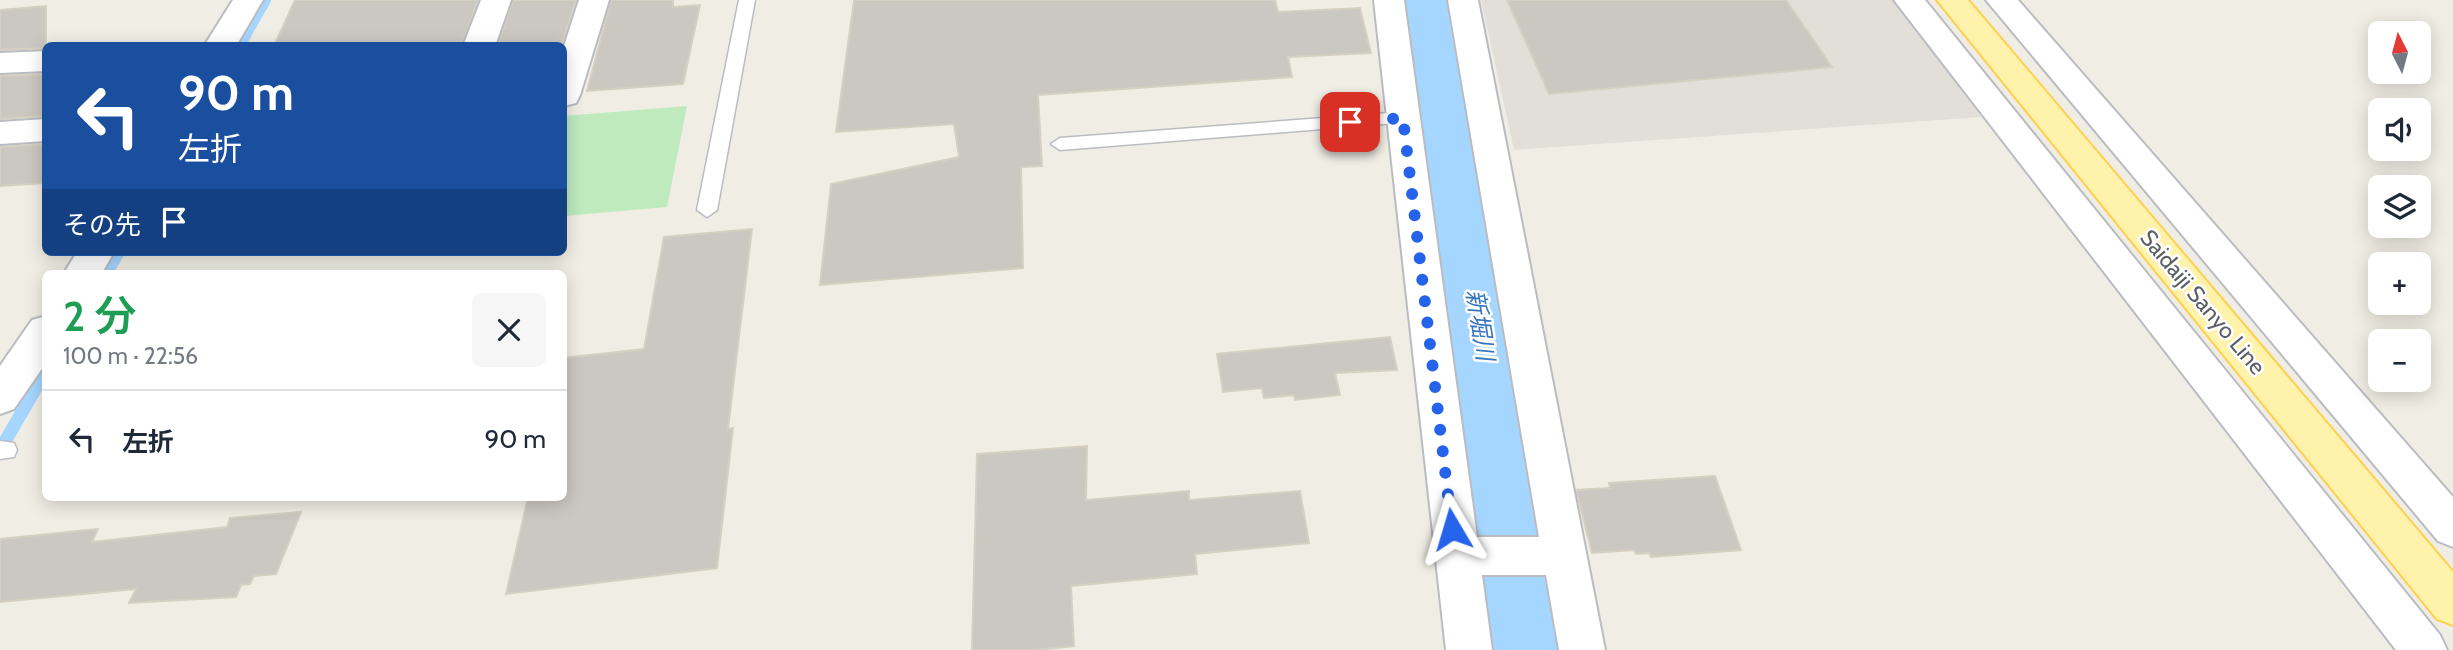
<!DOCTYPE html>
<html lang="ja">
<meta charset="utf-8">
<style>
:root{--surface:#fff;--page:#f6f6f7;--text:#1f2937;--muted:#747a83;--line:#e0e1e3}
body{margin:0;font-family:Cabin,"Noto Sans JP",sans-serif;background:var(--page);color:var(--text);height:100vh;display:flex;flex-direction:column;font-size:26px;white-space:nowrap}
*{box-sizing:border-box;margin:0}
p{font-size:23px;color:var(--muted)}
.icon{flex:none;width:38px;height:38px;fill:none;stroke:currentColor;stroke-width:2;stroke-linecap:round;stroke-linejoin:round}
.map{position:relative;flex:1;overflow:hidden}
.panel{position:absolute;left:42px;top:270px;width:525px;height:231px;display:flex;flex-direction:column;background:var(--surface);border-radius:10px;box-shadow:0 4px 18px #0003}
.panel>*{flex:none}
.hud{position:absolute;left:42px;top:42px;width:525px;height:214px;border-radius:10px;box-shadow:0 4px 18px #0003;background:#1a4fa0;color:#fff;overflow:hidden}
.needle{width:46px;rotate:354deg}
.tools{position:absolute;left:2368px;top:21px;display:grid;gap:14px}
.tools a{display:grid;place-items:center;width:63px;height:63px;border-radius:10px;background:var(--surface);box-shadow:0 4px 18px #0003;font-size:35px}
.pin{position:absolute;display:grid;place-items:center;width:60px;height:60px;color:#fff;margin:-30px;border-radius:14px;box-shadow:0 4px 10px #0006}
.me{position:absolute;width:77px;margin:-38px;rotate:353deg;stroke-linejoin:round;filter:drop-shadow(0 0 5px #0008)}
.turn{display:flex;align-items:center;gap:24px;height:147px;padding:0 21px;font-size:32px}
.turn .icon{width:91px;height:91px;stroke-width:2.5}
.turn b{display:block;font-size:49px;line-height:60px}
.then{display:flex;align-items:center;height:66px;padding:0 21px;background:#0003;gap:14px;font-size:26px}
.round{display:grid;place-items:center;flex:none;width:74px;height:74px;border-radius:10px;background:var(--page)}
.summary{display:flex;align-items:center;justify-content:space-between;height:119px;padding:0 21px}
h1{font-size:42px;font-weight:600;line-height:52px;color:#1e9e55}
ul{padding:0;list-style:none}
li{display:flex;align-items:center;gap:21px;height:98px;padding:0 21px;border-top:2px solid var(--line)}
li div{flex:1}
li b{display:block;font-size:26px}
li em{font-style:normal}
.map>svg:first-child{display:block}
</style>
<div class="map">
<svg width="2453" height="650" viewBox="0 0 2453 650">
<rect width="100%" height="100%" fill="#f0eee4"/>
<path fill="#e1dfd8" d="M1481,0H1896L1981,117L1514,150Z"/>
<path fill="#beeabe" d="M687,106L667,207L564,216V116Z"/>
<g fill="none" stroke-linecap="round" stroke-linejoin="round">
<g stroke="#a5d6ff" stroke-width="10">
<path d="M240,46L266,0"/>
<path d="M108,273L120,252"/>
</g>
<path stroke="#a5d6ff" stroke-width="13" d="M0,450L46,371"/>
<path fill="#a5d6ff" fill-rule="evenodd" d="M1397,0H1457L1578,650H1488Z"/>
</g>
<g fill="#cbc8c1" stroke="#d5d0c1" stroke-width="2">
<path d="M295,0H478L461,46H274Z"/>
<path d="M513,0H576L561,46H498Z"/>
<path d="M611,0H673V7L700,5L683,84L587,91Z"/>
<path d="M854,0H1275L1278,12L1360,8L1371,53L1288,57L1292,77L1038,95L1042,166L1021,167L1023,268L820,285L831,184L959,157L954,124L836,132Z"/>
<path d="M1507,0H1786L1832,67L1549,94Z"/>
<path d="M46,6V48L0,50V10Z"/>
<path d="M46,74V116L0,119V76Z"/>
<path d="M46,144V183L0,186V147Z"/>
<path d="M752,229L728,429L733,428L717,568L506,594L528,497H564V358L644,349L664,237Z"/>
<path d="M1390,337L1397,370L1335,373L1340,395L1295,400L1294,395L1264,398L1262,388L1223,392L1217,354Z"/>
<path d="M1087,446L1086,500L1189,491V500L1300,491L1309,543L1195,554L1197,574L1071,586L1074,646L1036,650H972L977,454Z"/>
<path d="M1715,476L1741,550L1651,557L1649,553L1636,554L1634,550L1592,553L1576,490L1610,488L1609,483Z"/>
<path d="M301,512L276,574L254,576L250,584L241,585L236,597L129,603L136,589L0,602V539L98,529L92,542L227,527L230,518Z"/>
</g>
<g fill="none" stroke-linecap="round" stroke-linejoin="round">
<defs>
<g id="lane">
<path d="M739,0H755L717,210L707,217L697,210Z"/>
<path d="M1403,112L1409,114L1412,118L1409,122L1060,150L1051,144L1060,138Z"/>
<path d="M0,441L14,443L17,450L14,457L0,459Z"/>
</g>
<g id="street">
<path d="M233,0H263L236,46H204Z"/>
<path d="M481,0H511L495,46H463Z"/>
<path d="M579,0H609L580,95L576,103L564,106V46Z"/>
<path d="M1374,0H1404L1477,537H1539L1448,0H1478L1605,650H1559L1546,575H1482L1492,650H1446Z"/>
<path d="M1894,0H1925L2440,635L2447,650H2396Z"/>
<path d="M1986,0H2018L2453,497V547L2438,541Z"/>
<path d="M46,51V71L0,73V53Z"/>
<path d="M46,119V141L0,144V122Z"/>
<path d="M77,252H114L102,273H64Z"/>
<path d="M46,316V363L14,409L0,414V366L32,320Z"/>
</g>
<path id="primary" d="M1937,0H1968L2453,572V625L2437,619Z"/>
</defs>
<use href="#lane" stroke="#b9bcc1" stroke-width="3"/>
<use href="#street" stroke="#b9bcc1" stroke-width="4"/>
<use href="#primary" stroke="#ffd04e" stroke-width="4"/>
<use href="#lane" fill="#fff" fill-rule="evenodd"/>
<use href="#street" fill="#fff" fill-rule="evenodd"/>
<use href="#primary" fill="#fff2aa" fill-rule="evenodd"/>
</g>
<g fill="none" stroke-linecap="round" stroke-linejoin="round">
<path stroke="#2563eb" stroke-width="12" stroke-dasharray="0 21.6" d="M1350,122L1403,118L1452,529"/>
</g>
<g text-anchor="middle" stroke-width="5" stroke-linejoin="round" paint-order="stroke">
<g font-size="23" fill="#5c6066" stroke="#fff">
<text transform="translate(2203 302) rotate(50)" y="8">Saidaiji Sanyo Line</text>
</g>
<g font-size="24" font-style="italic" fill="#3676bd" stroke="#fff">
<text transform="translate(1480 325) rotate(81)" y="8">新堀川</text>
</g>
</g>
</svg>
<div class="tools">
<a><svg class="needle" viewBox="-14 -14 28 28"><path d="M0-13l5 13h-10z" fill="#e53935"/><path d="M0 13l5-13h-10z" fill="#747a83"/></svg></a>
<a><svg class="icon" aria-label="sound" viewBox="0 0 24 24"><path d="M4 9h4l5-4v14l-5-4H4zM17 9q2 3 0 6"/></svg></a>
<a><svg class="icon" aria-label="layers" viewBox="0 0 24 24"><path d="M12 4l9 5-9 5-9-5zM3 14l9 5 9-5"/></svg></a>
<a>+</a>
<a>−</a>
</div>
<div class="pin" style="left:1350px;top:122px;background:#d93025"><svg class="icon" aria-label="arrive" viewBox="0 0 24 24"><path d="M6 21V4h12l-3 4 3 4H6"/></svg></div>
<svg class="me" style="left:1452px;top:529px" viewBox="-20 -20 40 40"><path d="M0-17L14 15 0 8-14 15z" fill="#2563eb" stroke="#fff" stroke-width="4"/></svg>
<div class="hud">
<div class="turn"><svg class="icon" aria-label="left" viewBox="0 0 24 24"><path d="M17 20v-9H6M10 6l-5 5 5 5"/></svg><div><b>90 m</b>左折</div></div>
<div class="then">その先<svg class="icon" aria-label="arrive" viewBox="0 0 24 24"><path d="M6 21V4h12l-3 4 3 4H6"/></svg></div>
</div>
<section class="panel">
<div class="summary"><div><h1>2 分</h1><p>100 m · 22:56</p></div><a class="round"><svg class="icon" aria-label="close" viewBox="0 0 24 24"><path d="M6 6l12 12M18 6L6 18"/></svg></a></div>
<ul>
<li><svg class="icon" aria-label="left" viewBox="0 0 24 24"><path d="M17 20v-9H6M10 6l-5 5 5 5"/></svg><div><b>左折</b></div><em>90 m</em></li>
</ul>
</section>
</div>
